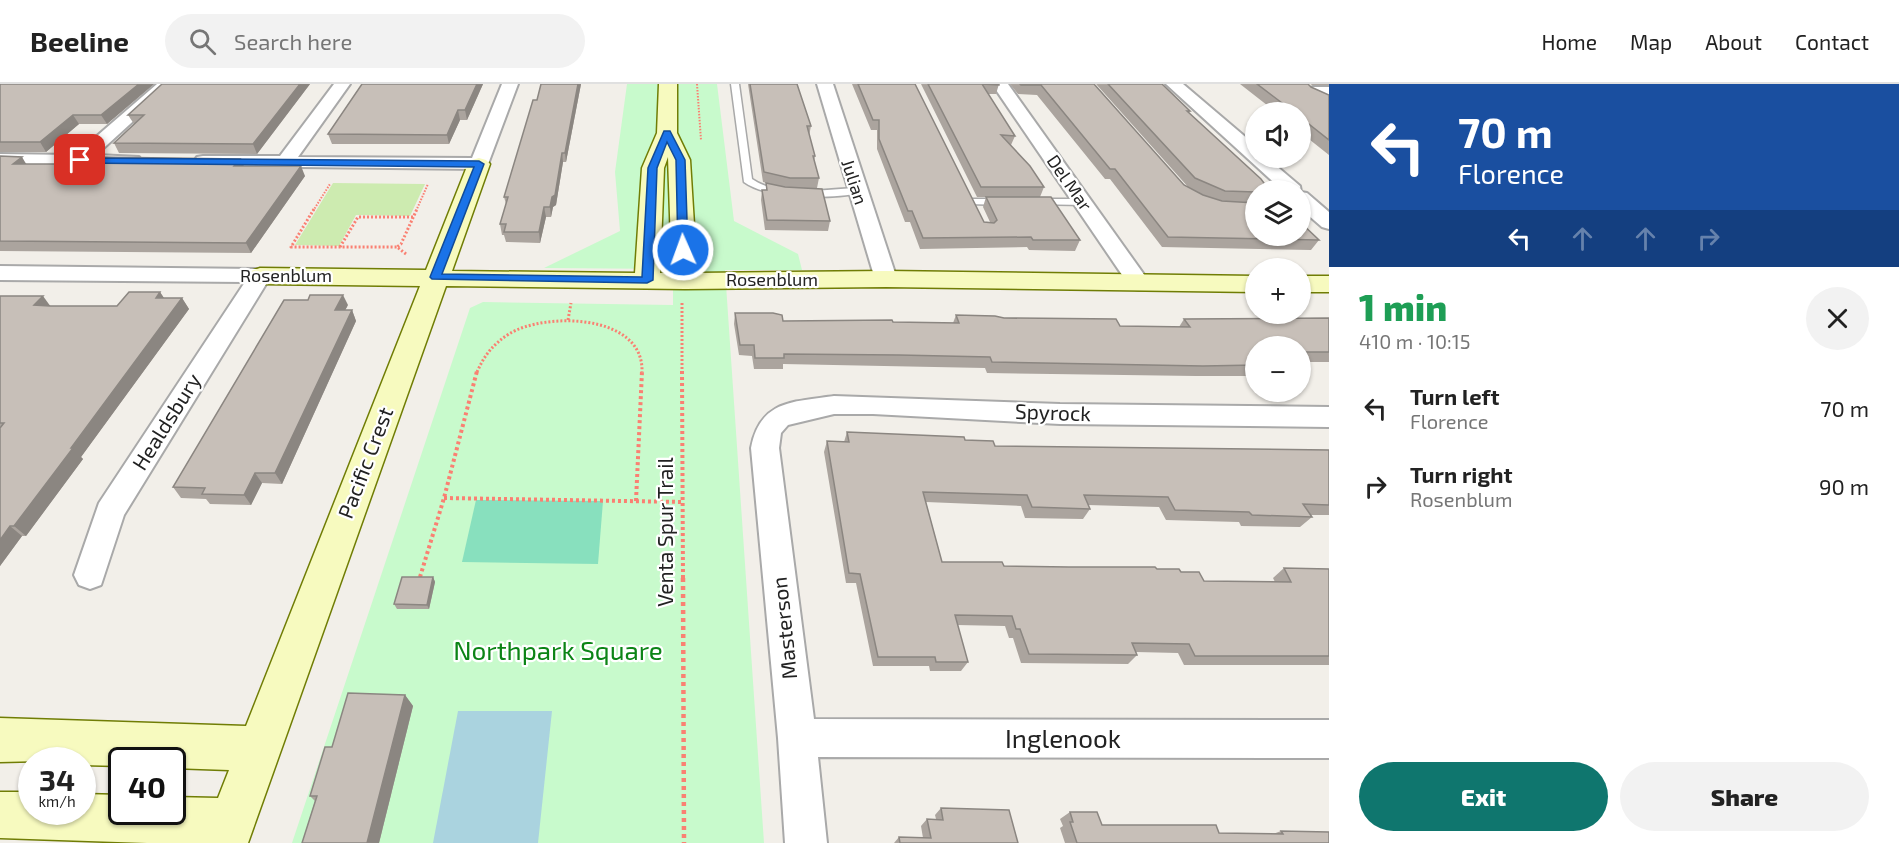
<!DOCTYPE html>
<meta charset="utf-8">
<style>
:root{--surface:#fff;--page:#f2f2f2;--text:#222;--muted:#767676;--line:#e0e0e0;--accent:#0f766e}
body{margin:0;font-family:"Exo 2",sans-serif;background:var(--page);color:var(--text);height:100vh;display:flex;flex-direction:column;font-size:22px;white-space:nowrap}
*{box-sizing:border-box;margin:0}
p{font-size:20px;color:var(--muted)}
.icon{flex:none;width:33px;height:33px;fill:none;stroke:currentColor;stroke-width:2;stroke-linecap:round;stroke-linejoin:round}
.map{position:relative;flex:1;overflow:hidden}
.details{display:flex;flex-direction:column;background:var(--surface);width:570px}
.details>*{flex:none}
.banner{background:#1a4fa0;color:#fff;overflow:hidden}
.fabs{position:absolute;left:1245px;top:18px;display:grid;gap:12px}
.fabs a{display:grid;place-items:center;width:66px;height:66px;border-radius:50%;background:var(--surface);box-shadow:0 2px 4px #0004;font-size:30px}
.speed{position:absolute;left:18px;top:663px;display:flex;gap:12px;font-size:30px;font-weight:700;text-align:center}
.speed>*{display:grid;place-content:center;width:78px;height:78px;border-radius:50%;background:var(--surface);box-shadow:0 2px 4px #0004;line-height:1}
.speed small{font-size:15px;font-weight:400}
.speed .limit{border:3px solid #111;border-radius:9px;background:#fff;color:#111}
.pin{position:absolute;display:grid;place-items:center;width:51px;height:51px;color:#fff;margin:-26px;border-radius:12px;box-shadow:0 3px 9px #0006}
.me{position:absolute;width:66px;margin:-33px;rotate:358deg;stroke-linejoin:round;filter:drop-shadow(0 0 4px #0008)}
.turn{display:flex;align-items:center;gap:21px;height:126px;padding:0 30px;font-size:27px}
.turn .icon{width:78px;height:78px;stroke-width:2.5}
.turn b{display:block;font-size:42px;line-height:51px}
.lanes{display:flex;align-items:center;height:57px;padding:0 30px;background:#0003;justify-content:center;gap:30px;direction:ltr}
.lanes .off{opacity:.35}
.round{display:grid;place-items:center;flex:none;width:63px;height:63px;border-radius:32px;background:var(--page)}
.overview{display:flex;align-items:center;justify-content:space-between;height:102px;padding:0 30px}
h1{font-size:36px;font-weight:800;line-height:45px;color:#1e9e55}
.primary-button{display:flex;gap:12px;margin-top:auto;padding:12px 30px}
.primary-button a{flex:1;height:69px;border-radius:36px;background:var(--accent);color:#fff;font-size:24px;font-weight:800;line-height:69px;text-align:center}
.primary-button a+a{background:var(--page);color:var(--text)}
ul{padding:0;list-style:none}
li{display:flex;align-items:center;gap:18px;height:78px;padding:0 30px}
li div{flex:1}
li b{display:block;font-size:22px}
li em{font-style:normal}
header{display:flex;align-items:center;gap:36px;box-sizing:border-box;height:84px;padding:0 30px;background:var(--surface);border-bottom:2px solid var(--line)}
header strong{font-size:28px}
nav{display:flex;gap:33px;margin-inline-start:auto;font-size:21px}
.search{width:420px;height:54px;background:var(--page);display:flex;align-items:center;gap:15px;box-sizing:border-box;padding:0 21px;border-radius:33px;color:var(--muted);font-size:22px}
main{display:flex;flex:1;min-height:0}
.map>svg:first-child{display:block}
</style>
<header>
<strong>Beeline</strong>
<div class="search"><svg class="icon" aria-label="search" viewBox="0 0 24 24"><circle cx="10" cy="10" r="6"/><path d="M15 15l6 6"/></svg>Search here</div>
<nav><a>Home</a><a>Map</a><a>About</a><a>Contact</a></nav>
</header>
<main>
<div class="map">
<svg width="1329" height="759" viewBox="0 0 1329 759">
<rect width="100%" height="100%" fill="#f2efe9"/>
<path fill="#cdebb0" d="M333,99L425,100L410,132L356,131L339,162L295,161Z"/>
<path fill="#c8facc" d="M627,0H717L734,137L798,170L802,186H725L764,759H292L470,224L483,218L673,221V185L544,184L620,147L615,88Z"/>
<path fill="#88e0be" d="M476,416L603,417L598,480L462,478Z"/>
<path fill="#aad3df" d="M458,627H552L538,759H433Z"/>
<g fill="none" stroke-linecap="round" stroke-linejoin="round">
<defs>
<g id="lane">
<path d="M731,0H739L752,95C780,114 824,105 857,104L862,107L861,109C830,115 769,116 744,98Z"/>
<path d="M972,115H1005L1010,118L1005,121L968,120L967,118Z"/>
<path d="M1035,115H1083L1088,118L1083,121L1031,120L1030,118Z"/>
</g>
<g id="street">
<path d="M157,0H174L96,71L139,73L142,77L139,81L0,80V70L75,71Z"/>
<path d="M334,0H350L298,73L472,74L502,0H518L488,80L485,84L479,85L203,82L197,81L194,77L197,73L203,72H280Z"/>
<path d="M817,0H833L897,195L894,200L886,202L878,200L875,195Z"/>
<path d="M992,0H1008L1150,199L1147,204L1139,206L1131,204Z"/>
<path d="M1166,0H1183L1256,62V74H1267L1300,102L1301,108L1307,109L1329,128V145L1322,143L1300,124V106H1282Z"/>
<path d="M1313,3H1329V13L1307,11L1305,8Z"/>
<path d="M0,182L260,185L268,187L271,192L124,431L101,501L90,505L79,501L74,491L99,419L245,198L0,196Z"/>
<path d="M834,312L1060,320L1329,323V343L1060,340L873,330H834L788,341L781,349L779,364L814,635L1329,636V674L818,673L827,759H785L778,654L751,364C760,316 793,318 834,312Z"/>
</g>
<g id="secondary">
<path d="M659,0H677V49L690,76L697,189L886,187L1256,192V208L886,203L685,205L446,202L248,759H147L0,754V708H32V728H82V710L122,711V728H172V713L218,714L229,686L172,684V676H122V682L82,681V676L0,678V634L246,642L420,202L260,200L251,197L247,192L251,187L260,184L426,186L468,80L472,76L479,74L486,76L490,80L452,187L635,189L642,84L657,49ZM668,73L672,189H660L664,84Z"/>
<rect x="1300" y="192" width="29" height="16"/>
</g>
</defs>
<use href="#lane" stroke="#a9a9a9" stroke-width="3"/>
<use href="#street" stroke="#a9a9a9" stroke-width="4"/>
<use href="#secondary" stroke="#707d05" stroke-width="3"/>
<g stroke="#fa8072" stroke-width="2" stroke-dasharray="1.5 1.5" stroke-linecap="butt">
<path d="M697,0L701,56"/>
<path d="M313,127L330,100"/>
<path d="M416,127L428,100"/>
</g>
<g stroke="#fa8072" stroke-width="3" stroke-dasharray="2 2" stroke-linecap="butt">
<path d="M314,125L291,163H397"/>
<path d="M340,163L358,133H413"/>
<path d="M406,170L397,163L401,160L417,125"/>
<path d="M682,219V288"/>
<path d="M568,236L571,219"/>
<path d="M477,288C484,272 493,260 509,250C544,228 644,229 642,288"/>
</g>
<g stroke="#fa8072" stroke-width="4" stroke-dasharray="3 3" stroke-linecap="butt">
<path d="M682,287L683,495"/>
<path d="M444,414L683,418"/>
<path d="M636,417L642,287"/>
<path d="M420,493L444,414L477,287"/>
</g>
<path stroke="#fa8072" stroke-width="4.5" stroke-dasharray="4 4" stroke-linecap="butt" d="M683,494L684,759"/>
<use href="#lane" fill="#fff" fill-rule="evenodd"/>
<use href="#street" fill="#fff" fill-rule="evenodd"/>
<use href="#secondary" fill="#f7fabf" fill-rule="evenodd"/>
</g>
<g fill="#aba49e">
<path d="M0,0H154L107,40H79L46,68H0Z"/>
<path d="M162,0H310L257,70L119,69L114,59L134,40L128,31Z"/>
<path d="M362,0H483L467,36H460L449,60H332L328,50Z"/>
<path d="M581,0L566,78H563L556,121L553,123L551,133H546L540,159L506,158L504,151H502L500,140L506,120L504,113L537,16Z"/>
<path d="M748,0H797L811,42L809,52L815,72L814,77L819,94L817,104L830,137L828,147L765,146L761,116L762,106H766V99L778,102L763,98Z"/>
<path d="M852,0H915L984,138H990L983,123L986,113L1080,156L1075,167L1029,166L1027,163L920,165L910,138H905L877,65V46H871Z"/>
<path d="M921,0H999L996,10H988L1015,52L1011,61H1010L1044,103L1040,113H977Z"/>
<path d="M1010,0H1094L1184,101L1189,104L1096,0H1162L1190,27L1189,29L1267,103V104L1256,106V152L1319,156L1311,166L1162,163L1110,95H1105L1037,11L1018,10Z"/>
<path d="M1240,0H1308L1311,3L1329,11V71L1300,48V28H1276Z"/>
<path d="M1310,0H1329V1H1312Z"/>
<path d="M0,72L27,80H91L240,75L244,82L305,92L251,169L0,167Z"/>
<path d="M160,208L164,214H182L189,225L81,373L83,375L26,452H22L0,482V212L51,222H117Z"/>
<path d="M348,221L345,226H352L356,237L282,400L262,399L251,421L210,420L206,415L181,414L173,403Z"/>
<path d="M735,229L783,237L953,239L956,231L1120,242L1179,243L1184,235L1329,234V278H1305L1307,281L1300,288V262H1256V292H1196L987,289L985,284L783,280V285H754L752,272L739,271L734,240Z"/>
<path d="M847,348L965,356L995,362L1329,366V431H1310L1312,433L1300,443L1241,442L1239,438L1166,436L1159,423L1088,421L1090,425L1083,435L1025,434L1021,422L926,418L942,478L1004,482L1157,485L1181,488L1204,497L1275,498L1273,494L1284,484L1329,485V581H1184L1178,569L1136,568L1137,571L1128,580L1021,579L1013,554H1009L1005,542L957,541L968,578L961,587H930L929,582H873L856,499H846L824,368L827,357L844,358Z"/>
<path d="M433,493L435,498L429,525H397L394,520Z"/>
<path d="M405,611L413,622L379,759H302L315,717L310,712L332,663Z"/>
<path d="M941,724L1018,759H894L899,753L923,754L921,742L927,735H936L935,731Z"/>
<path d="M1070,728L1102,741L1219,749L1273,750L1281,747L1329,759H1065L1060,744L1063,742L1060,735Z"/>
</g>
<g fill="#8b8681">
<path d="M139,0H154L107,40L101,31Z"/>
<path d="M300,0H310L257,70L253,60Z"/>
<path d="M477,0H483L467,36L465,26Z"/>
<path d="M578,0H581L566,78L565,69Z"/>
<path d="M458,26L460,36L449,60L447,51Z"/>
<path d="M73,31L79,40L46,68L40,58Z"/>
<path d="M562,69L563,78L556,121L553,123L551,133L550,123Z"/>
<path d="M22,73L28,83L13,80Z"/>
<path d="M240,75L245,85L234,82Z"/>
<path d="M301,82L305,92L251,169L246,159Z"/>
<path d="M544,123L546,133L540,159L539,148Z"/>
<path d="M160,208L167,219L156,214Z"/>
<path d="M343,211L348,221L340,236L335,226Z"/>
<path d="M43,212L51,223L34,221Z"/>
<path d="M182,214L189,225L81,373L83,375L26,452L14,442Z"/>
<path d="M352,226L356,237L282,400L275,389Z"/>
<path d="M255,389L262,399L251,421L244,411Z"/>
<path d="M10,442L22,452L0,482V456Z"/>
<path d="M433,493L435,498L429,525L427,521Z"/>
<path d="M405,611L413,622L379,759H367Z"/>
</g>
<g fill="#c7bfb8" stroke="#8b8681" stroke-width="1.5">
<path d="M0,0H139L101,31H73L40,58H0Z"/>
<path d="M162,0H300L253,60L114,59L144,31H128Z"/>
<path d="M362,0H477L465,26H458L447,51L328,50Z"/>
<path d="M541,0H578L565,69H562L555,111L552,113L550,123H544L539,148H504L506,140H500L508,113H504L533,16H537Z"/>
<path d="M750,0H797L811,42H807L815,72H813L819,94H790L764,88Z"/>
<path d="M858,0H915L984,138L994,139L997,136L986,113H1051L1080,156H1033L1031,153L923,154L912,127H908L879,55V36H873Z"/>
<path d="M928,0H999V1L982,0L1015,52L1001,51L1030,82L1044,103H981Z"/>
<path d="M1020,0H1094L1184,101L1203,111L1222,117L1256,119V152H1300V138L1319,156L1168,153L1115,85H1110L1041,1H1021Z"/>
<path d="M1108,0H1162L1190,27H1187L1261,95L1267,103H1265L1269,106H1256V108L1225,107L1195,94Z"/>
<path d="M1257,0H1308L1311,3L1329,11V56L1300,33V28H1294Z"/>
<path d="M0,72L22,73L13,80H91L98,73L240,75L234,82H301L246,159L0,157Z"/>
<path d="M766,99L785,103L822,105L830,137L767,136L762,106H767Z"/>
<path d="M129,208H160L156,214H182L71,364H73L14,442H10L0,456V344L4,339H0V212H43L34,221L50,222H117Z"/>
<path d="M310,211H343L335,226H352L275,389H255L244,411L202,410L205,404L173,403L284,216H308Z"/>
<path d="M735,229H773L782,231L783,237L892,236L893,238L959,239L956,231L995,232L1004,234L1116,235L1120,242L1190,243L1184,235L1329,234V268H1300V262H1256V281L1203,282L992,278L990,273L899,271L784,270V274H755L754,261H740Z"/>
<path d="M1300,274L1307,281H1300Z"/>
<path d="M847,348L964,353L965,356L993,357L995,362L1329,366V421L1303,420L1312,433L1252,431L1249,428L1175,426L1168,413L1084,411L1090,425L1032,423L1027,411L923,408L942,478H1002L1004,482L1069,483H1155L1157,485H1179L1181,488H1199L1204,497L1291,498L1284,484L1329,485V572H1195L1189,560L1132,559L1137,571L1029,570L1020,545H1016L1012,532L955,531L968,578H936L935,573H878L860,490L849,489L827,357L849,358Z"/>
<path d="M402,493H433L427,521L394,520Z"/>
<path d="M348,609L405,611L367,759H302L317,712H310L325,663H332Z"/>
<path d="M941,724L1009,726L1018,759H900L899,753L931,754L927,735L943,736Z"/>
<path d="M1070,728H1097L1102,741H1216L1219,749L1283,750L1281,747L1329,748V759H1077L1070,738H1073Z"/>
</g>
<path fill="#1a73e8" stroke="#114b97" stroke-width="1.5" d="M664,47H670L685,76L688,166L683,170L678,166L676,76L667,58L657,84L653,196L647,199L432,195L430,193L474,83L80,79L76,76L80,74L479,77L484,80L442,190L642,193L648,84Z"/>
<g text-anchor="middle" stroke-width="4.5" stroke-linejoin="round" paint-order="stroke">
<g font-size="18" fill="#222" stroke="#fff">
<text transform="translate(854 98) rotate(72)" y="6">Julian</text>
<text transform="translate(1069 99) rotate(55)" y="6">Del Mar</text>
<text x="286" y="198">Rosenblum</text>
<text x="772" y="202">Rosenblum</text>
</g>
<g font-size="21" fill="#222" stroke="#fff">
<text transform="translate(1053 329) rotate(2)" y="7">Spyrock</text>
<text transform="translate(167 338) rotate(-58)" y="7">Healdsbury</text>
<text transform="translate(366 379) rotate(-69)" y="7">Pacific Crest</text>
<text transform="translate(666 448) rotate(-90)" y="7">Venta Spur Trail</text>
<text transform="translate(785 544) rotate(-96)" y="7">Masterson</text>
</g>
<g font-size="26" fill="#0c8416" stroke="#fff">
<text x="558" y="576">Northpark Square</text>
</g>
<g font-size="26" fill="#222" stroke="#fff">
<text x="1063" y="664">Inglenook</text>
</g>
</g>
</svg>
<div class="fabs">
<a><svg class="icon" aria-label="sound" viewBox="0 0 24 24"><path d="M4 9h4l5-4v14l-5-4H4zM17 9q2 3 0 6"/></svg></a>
<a><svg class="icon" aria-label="layers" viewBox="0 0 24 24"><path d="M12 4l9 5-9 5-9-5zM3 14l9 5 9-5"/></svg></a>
<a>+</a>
<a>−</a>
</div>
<div class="speed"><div>34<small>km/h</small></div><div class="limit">40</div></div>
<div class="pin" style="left:80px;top:76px;background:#d93025"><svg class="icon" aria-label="arrive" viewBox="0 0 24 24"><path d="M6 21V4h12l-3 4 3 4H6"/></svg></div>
<svg class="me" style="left:683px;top:166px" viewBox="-20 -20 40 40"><circle r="17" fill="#1a73e8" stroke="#fff" stroke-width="3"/><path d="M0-11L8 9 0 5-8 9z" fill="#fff"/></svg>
</div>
<section class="details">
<div class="banner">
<div class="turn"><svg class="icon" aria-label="left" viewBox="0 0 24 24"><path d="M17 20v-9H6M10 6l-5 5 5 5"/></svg><div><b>70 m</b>Florence</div></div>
<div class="lanes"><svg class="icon" aria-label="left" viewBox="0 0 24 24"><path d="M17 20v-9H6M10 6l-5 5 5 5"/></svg><svg class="icon off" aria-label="ahead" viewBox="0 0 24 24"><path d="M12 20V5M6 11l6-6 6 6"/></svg><svg class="icon off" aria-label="ahead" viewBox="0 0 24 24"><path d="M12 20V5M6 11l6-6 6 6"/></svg><svg class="icon off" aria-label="right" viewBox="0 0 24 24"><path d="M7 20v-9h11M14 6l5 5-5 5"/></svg></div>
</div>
<div class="overview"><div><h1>1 min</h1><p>410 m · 10:15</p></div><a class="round"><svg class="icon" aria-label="close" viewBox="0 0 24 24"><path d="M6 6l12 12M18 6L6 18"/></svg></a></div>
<ul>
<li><svg class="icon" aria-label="left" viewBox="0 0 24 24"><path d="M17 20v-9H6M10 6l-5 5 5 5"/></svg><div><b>Turn left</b><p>Florence</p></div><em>70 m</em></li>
<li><svg class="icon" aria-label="right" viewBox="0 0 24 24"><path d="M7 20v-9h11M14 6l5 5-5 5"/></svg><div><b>Turn right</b><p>Rosenblum</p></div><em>90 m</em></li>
</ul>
<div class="primary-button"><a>Exit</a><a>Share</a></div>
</section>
</main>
